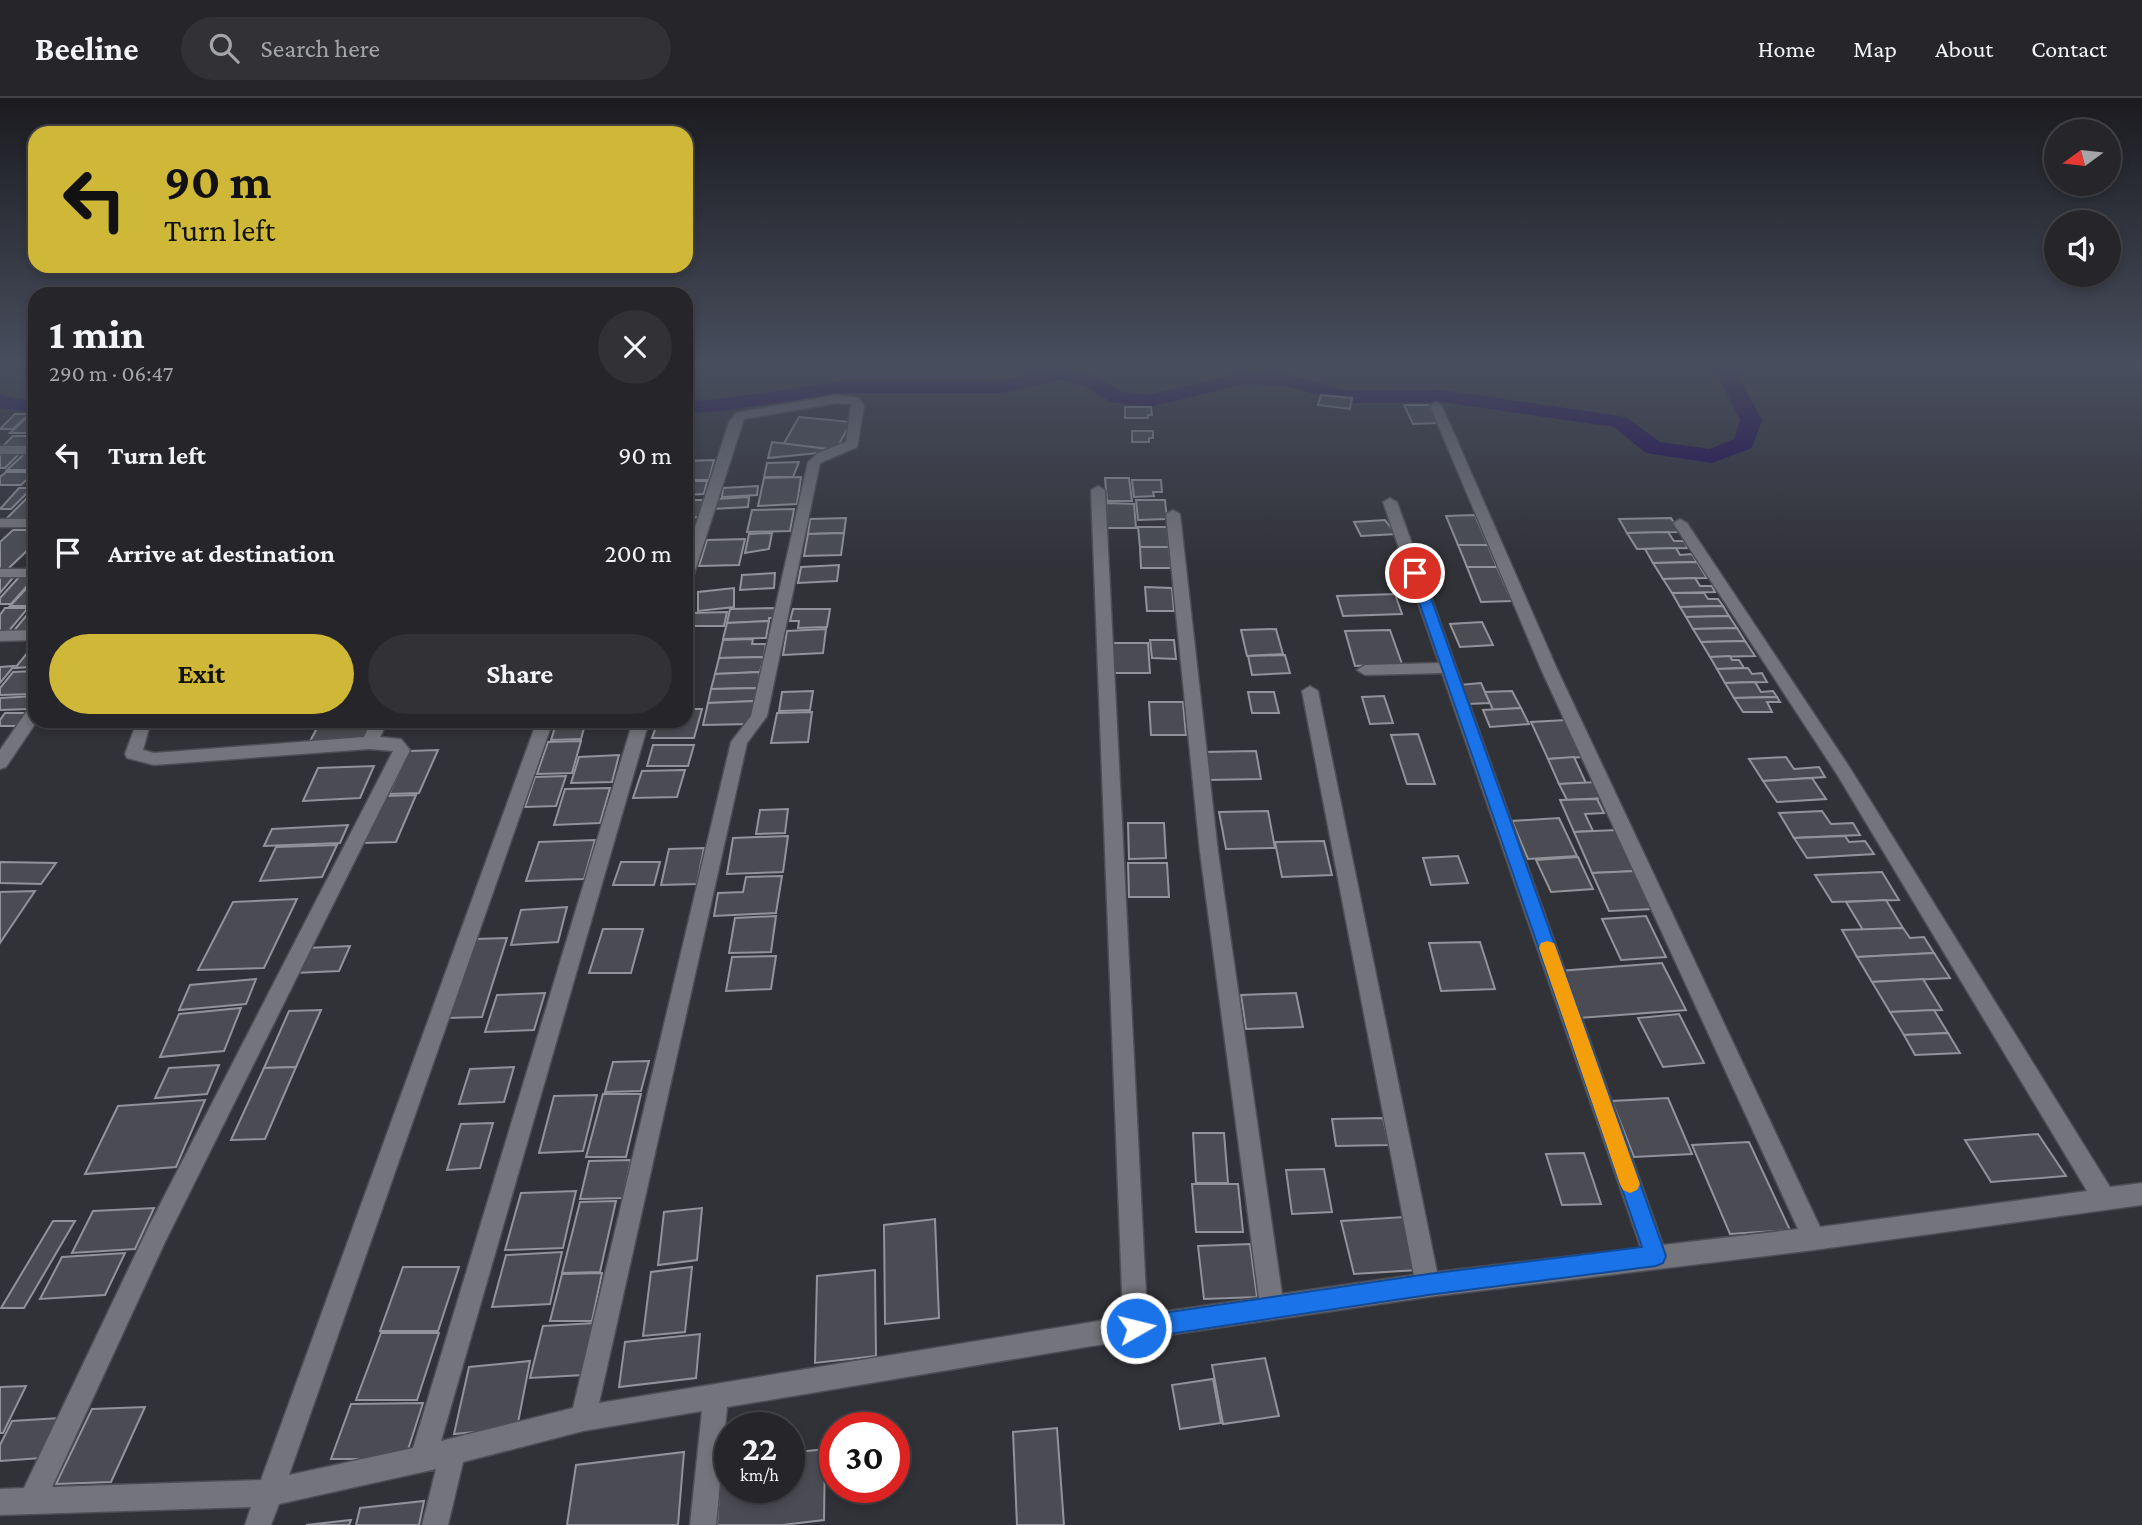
<!DOCTYPE html>
<meta charset="utf-8">
<style>
:root{--surface:#25252a;--page:#313136;--text:#f1f3f6;--muted:#a3a5a8;--line:#424247;--accent:#cfb837}
body{margin:0;font-family:"Crimson Pro",serif;background:var(--page);color:var(--text);height:100vh;display:flex;flex-direction:column;font-size:26px;white-space:nowrap}
*{box-sizing:border-box;margin:0}
p{font-size:23px;color:var(--muted)}
.icon{flex:none;width:38px;height:38px;fill:none;stroke:currentColor;stroke-width:2;stroke-linecap:round;stroke-linejoin:round}
.map{position:relative;flex:1;overflow:hidden}
.side{position:absolute;left:28px;top:189px;width:665px;height:441px;display:flex;flex-direction:column;background:var(--surface);border-radius:21px;box-shadow:0 4px 10px #0003,0 0 0 2px var(--line)}
.side>*{flex:none}
.top-card{position:absolute;left:28px;top:28px;width:665px;height:147px;border-radius:21px;box-shadow:0 4px 10px #0003,0 0 0 2px var(--line);background:#cfb837;color:#111;overflow:hidden}
.needle{width:46px;rotate:255deg}
.tools{position:absolute;left:2044px;top:21px;display:grid;gap:14px}
.tools a{display:grid;place-items:center;width:77px;height:77px;border-radius:50%;background:var(--surface);box-shadow:0 4px 10px #0003,0 0 0 2px var(--line);font-size:35px}
.speed{position:absolute;left:714px;top:1314px;display:flex;gap:14px;font-size:35px;font-weight:700;text-align:center}
.speed>*{display:grid;place-content:center;width:91px;height:91px;border-radius:50%;background:var(--surface);box-shadow:0 4px 10px #0003,0 0 0 2px var(--line);line-height:1}
.speed small{font-size:18px;font-weight:400}
.speed .limit{border:10px solid #d22;background:#fff;color:#111}
.pin{position:absolute;display:grid;place-items:center;width:60px;height:60px;color:#fff;margin:-30px;border:4px solid #fff;border-radius:50%;box-shadow:0 2px 7px #0007}
.me{position:absolute;width:77px;margin:-38px;rotate:82deg;stroke-linejoin:round;filter:drop-shadow(0 0 5px #0008)}
.turn{display:flex;align-items:center;gap:24px;height:147px;padding:0 21px;font-size:32px}
.turn .icon{width:91px;height:91px;stroke-width:2.5}
.turn b{display:block;font-size:49px;line-height:60px}
.round{display:grid;place-items:center;flex:none;width:74px;height:74px;border-radius:37px;background:var(--page)}
.summary{display:flex;align-items:center;justify-content:space-between;height:119px;padding:0 21px}
h1{font-size:42px;font-weight:700;line-height:52px}
.primary-button{display:flex;gap:14px;margin-top:auto;padding:14px 21px}
.primary-button a{flex:1;height:80px;border-radius:42px;background:var(--accent);color:#111;font-size:28px;font-weight:700;line-height:80px;text-align:center}
.primary-button a+a{background:var(--page);color:var(--text)}
ul{padding:0;list-style:none}
li{display:flex;align-items:center;gap:21px;height:98px;padding:0 21px}
li div{flex:1}
li b{display:block;font-size:26px}
li em{font-style:normal}
header{display:flex;align-items:center;gap:42px;box-sizing:border-box;height:98px;padding:0 35px;background:var(--surface);border-bottom:2px solid var(--line)}
header strong{font-size:33px}
nav{display:flex;gap:38px;margin-inline-start:auto;font-size:24px}
.search{width:490px;height:63px;background:var(--page);display:flex;align-items:center;gap:18px;box-sizing:border-box;padding:0 24px;border-radius:38px;color:var(--muted);font-size:26px}
.map>svg:first-child{display:block}
</style>
<header>
<strong>Beeline</strong>
<div class="search"><svg class="icon" aria-label="search" viewBox="0 0 24 24"><circle cx="10" cy="10" r="6"/><path d="M15 15l6 6"/></svg>Search here</div>
<nav><a>Home</a><a>Map</a><a>About</a><a>Contact</a></nav>
</header>
<div class="map">
<svg width="2142" height="1427" viewBox="0 0 2142 1427">
<rect width="100%" height="100%" fill="#313138"/>
<g fill="none" stroke-linecap="round" stroke-linejoin="round">
<g fill="#1b0353" fill-rule="evenodd">
<path d="M1713,268H1733L1762,322L1752,350L1712,365L1646,355L1614,329L1442,304L1346,305L1289,289L1246,286L1148,309L1111,304L1084,288L1060,282L1002,295H845L713,314L686,315V303L713,302L845,283H1002L1060,270L1098,279L1123,294L1148,297L1246,274L1290,277L1347,293L1442,292L1620,318L1627,320L1660,344L1710,351L1734,341L1740,322Z"/>
<path d="M0,296L15,301L35,302V314L0,310Z"/>
</g>
</g>
<g fill="#4b4c53" stroke="#92929b" stroke-width="2">
<path d="M1321,297L1352,300L1350,311L1318,307Z"/>
<path d="M1404,307H1429L1439,325L1413,326Z"/>
<path d="M1125,309H1151L1152,317H1148V320H1125Z"/>
<path d="M15,316H29L13,331H0Z"/>
<path d="M799,319L851,324L836,352L783,347Z"/>
<path d="M25,321H35V335H10Z"/>
<path d="M1132,333H1153V340H1149V344H1132Z"/>
<path d="M13,338H35V340L26,349H2Z"/>
<path d="M772,344L828,351L829,354L768,360Z"/>
<path d="M0,355H20L5,370H0Z"/>
<path d="M24,356H35V372H7Z"/>
<path d="M714,362L709,382H686V363Z"/>
<path d="M799,364L793,379H764L767,365Z"/>
<path d="M6,374H35L21,387H0V379Z"/>
<path d="M801,379L797,406L758,408L764,380Z"/>
<path d="M1105,380H1129L1132,403H1107Z"/>
<path d="M1132,382H1161L1162,394H1153L1154,398L1134,399Z"/>
<path d="M686,383H707L704,396L686,397Z"/>
<path d="M758,388L757,397L722,399L723,390Z"/>
<path d="M19,390H32L11,411H0Z"/>
<path d="M35,392V421H6Z"/>
<path d="M749,399L748,409L713,411L715,401Z"/>
<path d="M686,400L687,402H703L699,419L686,420Z"/>
<path d="M1136,402H1165L1167,421L1138,422Z"/>
<path d="M1106,405L1134,406L1136,430H1107Z"/>
<path d="M794,411L790,433L747,434L752,412Z"/>
<path d="M1475,417L1488,447H1458L1446,418Z"/>
<path d="M846,420L844,435L808,436L810,421Z"/>
<path d="M1671,420L1680,434L1627,435L1619,421Z"/>
<path d="M1385,422L1396,436L1361,438L1354,424Z"/>
<path d="M1138,429H1167L1169,449H1140Z"/>
<path d="M13,432H35V445L8,471H0V444Z"/>
<path d="M1668,434L1674,443H1684L1688,450L1637,451L1627,435Z"/>
<path d="M772,435L769,451L745,455L749,436Z"/>
<path d="M844,435L841,457L804,458L808,436Z"/>
<path d="M745,441L739,467L699,468L707,442Z"/>
<path d="M1458,447H1488L1497,469H1467Z"/>
<path d="M1140,449H1169L1171,470H1141Z"/>
<path d="M1676,450L1680,457L1692,456L1697,464L1653,465L1645,451Z"/>
<path d="M1697,464L1707,480L1663,481L1653,465Z"/>
<path d="M839,467L837,483L798,485L801,469Z"/>
<path d="M1467,469H1497L1512,503L1481,504Z"/>
<path d="M17,475L0,495V476Z"/>
<path d="M775,475L774,490L740,492L742,477Z"/>
<path d="M19,479H35L11,506H0V500Z"/>
<path d="M1695,480L1700,488H1712L1715,494L1672,495L1663,481Z"/>
<path d="M1145,489L1172,490L1174,513H1147Z"/>
<path d="M734,490V509L698,513V494Z"/>
<path d="M25,492H35V502L30,508H10Z"/>
<path d="M1672,495H1704L1708,501H1718L1723,508L1680,509Z"/>
<path d="M1395,496L1402,516L1343,518L1337,498Z"/>
<path d="M1723,508L1729,518L1686,519L1680,509Z"/>
<path d="M5,510H28L8,534H0V517Z"/>
<path d="M775,510L773,520H769V523L727,525L730,511Z"/>
<path d="M793,511H830L827,529L798,530L799,523H790Z"/>
<path d="M31,512H35V531L31,536H11Z"/>
<path d="M727,514L724,528H688L692,515Z"/>
<path d="M1729,518L1737,530L1693,531L1686,519Z"/>
<path d="M769,523L766,540L723,541L727,525Z"/>
<path d="M1482,524L1493,547L1460,549L1450,526Z"/>
<path d="M1737,530L1745,543L1701,544L1693,531Z"/>
<path d="M826,531L823,555L783,557L787,533Z"/>
<path d="M1276,531L1283,556L1247,558L1241,532Z"/>
<path d="M1390,532L1402,566L1355,568L1345,533Z"/>
<path d="M753,541L752,546H766L764,559L719,560L723,542Z"/>
<path d="M1150,542H1174L1176,561L1152,560Z"/>
<path d="M1745,543L1755,558L1710,559L1701,544Z"/>
<path d="M1112,545H1148L1150,575H1113Z"/>
<path d="M35,548V564L30,569L15,570L32,549Z"/>
<path d="M1285,557L1290,575L1252,577L1248,558Z"/>
<path d="M1730,558L1732,562H1739L1744,570L1717,571L1710,559Z"/>
<path d="M764,559L760,574L715,576L719,560Z"/>
<path d="M14,568L0,585V569Z"/>
<path d="M1748,570L1752,576L1762,575L1767,584L1725,585L1717,571Z"/>
<path d="M35,573V596L0,597V590L13,574Z"/>
<path d="M760,574L758,590L711,591L715,576Z"/>
<path d="M1755,584L1761,594L1773,593L1777,599L1734,600L1725,585Z"/>
<path d="M1481,585L1490,605L1467,606L1458,587Z"/>
<path d="M758,590L755,603L708,605L711,591Z"/>
<path d="M813,593L810,612L779,613L782,594Z"/>
<path d="M1512,593L1521,610L1493,612L1485,594Z"/>
<path d="M1248,594H1274L1279,615H1252Z"/>
<path d="M35,598L28,611L0,612V600Z"/>
<path d="M1384,598L1393,625L1370,626L1362,599Z"/>
<path d="M1777,599L1780,604H1767L1772,614H1743L1734,600Z"/>
<path d="M755,603L751,626L703,627L708,605Z"/>
<path d="M1149,604H1183L1186,637H1151Z"/>
<path d="M1521,610L1529,626L1490,629L1483,612Z"/>
<path d="M686,611H702L694,640H652L658,623H686Z"/>
<path d="M812,614L808,644L771,645L777,615Z"/>
<path d="M5,615H26L16,628H0V622Z"/>
<path d="M1566,622L1584,659L1548,661L1531,624Z"/>
<path d="M332,623H375L364,645L308,647L317,630H328Z"/>
<path d="M557,623H586L581,641L551,642Z"/>
<path d="M1418,636L1435,686H1407L1391,637Z"/>
<path d="M581,643L572,675L537,676L548,644Z"/>
<path d="M653,647H694L688,668H647Z"/>
<path d="M438,652L419,695L389,696L409,653Z"/>
<path d="M1256,653L1261,681L1208,682L1204,654Z"/>
<path d="M619,657L612,684L571,685L579,659Z"/>
<path d="M1574,659L1586,685L1559,686L1548,661Z"/>
<path d="M1786,659L1794,671L1819,669L1825,679L1763,683L1749,661Z"/>
<path d="M374,668L360,700L303,703L318,670Z"/>
<path d="M685,672L677,699L633,700L642,673Z"/>
<path d="M566,678L556,708L525,709L535,679Z"/>
<path d="M1812,680L1826,701L1777,704L1763,683Z"/>
<path d="M1597,684L1605,700L1567,702L1559,686Z"/>
<path d="M610,690L600,725L554,727L565,691Z"/>
<path d="M416,697L396,744L363,745L385,698Z"/>
<path d="M1597,701L1604,715L1585,716L1593,733L1574,734L1560,702Z"/>
<path d="M788,711L785,735L756,736L760,712Z"/>
<path d="M1268,713L1275,750L1226,751L1219,714Z"/>
<path d="M1822,713L1831,726L1853,725L1860,737L1794,740L1779,715Z"/>
<path d="M1559,720L1577,758L1528,761L1512,723Z"/>
<path d="M1128,725H1164L1166,760L1129,761Z"/>
<path d="M348,727L340,745L264,748L272,731Z"/>
<path d="M1616,732L1636,773L1592,775L1574,734Z"/>
<path d="M788,738L783,774L727,776L733,740Z"/>
<path d="M1845,738L1849,744L1865,743L1874,756L1807,760L1794,740Z"/>
<path d="M595,742L584,781L526,783L539,744Z"/>
<path d="M1324,743L1332,777L1282,779L1275,744Z"/>
<path d="M337,747L322,779L260,783L276,749Z"/>
<path d="M704,750L697,786L661,787L669,751Z"/>
<path d="M1458,758L1468,785L1431,787L1423,760Z"/>
<path d="M1578,759L1593,791L1551,794L1536,762Z"/>
<path d="M0,764L56,765L41,786L0,785Z"/>
<path d="M621,764H660L654,787H613Z"/>
<path d="M1128,765H1167L1169,799H1129Z"/>
<path d="M1636,773L1654,811L1609,813L1592,775Z"/>
<path d="M1882,774L1899,802L1832,804L1815,777Z"/>
<path d="M782,778L776,815L714,818L718,795L743,794L746,779Z"/>
<path d="M35,793L0,845V794Z"/>
<path d="M297,801L264,870L198,872L233,804Z"/>
<path d="M1886,802L1903,830L1863,832L1846,804Z"/>
<path d="M567,809L558,844L511,847L521,812Z"/>
<path d="M776,818L771,854L729,855L735,820Z"/>
<path d="M1646,818L1666,859L1621,862L1602,821Z"/>
<path d="M1903,830L1910,840L1924,839L1934,855L1857,859L1842,832Z"/>
<path d="M603,831H643L631,875H589Z"/>
<path d="M507,840L482,919L447,920L474,841Z"/>
<path d="M1480,844L1495,891L1441,893L1429,845Z"/>
<path d="M350,848L339,873L295,875L306,850Z"/>
<path d="M1934,855L1950,880L1872,884L1857,859Z"/>
<path d="M776,858L771,891L726,893L732,859Z"/>
<path d="M1662,865L1686,912L1579,920L1559,873Z"/>
<path d="M256,881L246,906L179,912L190,887Z"/>
<path d="M1923,881L1942,912L1890,914L1872,884Z"/>
<path d="M545,895L534,932L485,934L497,897Z"/>
<path d="M1296,895L1303,929L1246,931L1241,897Z"/>
<path d="M241,910L224,953L160,959L179,916Z"/>
<path d="M321,912L296,969L264,970L289,913Z"/>
<path d="M1934,912L1948,935L1904,937L1890,914Z"/>
<path d="M1679,916L1704,965L1663,969L1638,920Z"/>
<path d="M1948,935L1960,955L1915,957L1904,937Z"/>
<path d="M649,963L641,993L605,994L613,964Z"/>
<path d="M219,967L207,996L155,1000L169,970Z"/>
<path d="M296,969L265,1041L231,1042L264,970Z"/>
<path d="M514,969L504,1004L459,1006L470,971Z"/>
<path d="M603,996H641L626,1059H586Z"/>
<path d="M597,997L583,1053L539,1055L554,998Z"/>
<path d="M1668,1000L1692,1056L1634,1059L1612,1003Z"/>
<path d="M205,1002L176,1069L85,1076L118,1008Z"/>
<path d="M1383,1020L1389,1047L1336,1048L1332,1021Z"/>
<path d="M493,1025L480,1070L447,1072L461,1026Z"/>
<path d="M1193,1035H1224L1228,1085H1196Z"/>
<path d="M2038,1036L2066,1078L1991,1084L1965,1042Z"/>
<path d="M1749,1044L1790,1132L1730,1136L1692,1047Z"/>
<path d="M1584,1055L1601,1106L1562,1107L1546,1056Z"/>
<path d="M631,1062L623,1100L580,1101L589,1063Z"/>
<path d="M1324,1071L1332,1114L1292,1116L1286,1072Z"/>
<path d="M1192,1086H1238L1243,1134H1196Z"/>
<path d="M576,1093L563,1150L505,1152L521,1095Z"/>
<path d="M616,1103L600,1174L562,1175L580,1104Z"/>
<path d="M154,1110L135,1151L72,1155L93,1113Z"/>
<path d="M702,1110L697,1162L658,1167L664,1114Z"/>
<path d="M1404,1119L1417,1172L1354,1176L1341,1123Z"/>
<path d="M935,1121L939,1220L885,1226L884,1127Z"/>
<path d="M53,1123H75L24,1210H1Z"/>
<path d="M1250,1146L1257,1199L1204,1201L1198,1148Z"/>
<path d="M562,1154L550,1206L492,1209L506,1157Z"/>
<path d="M125,1155L105,1197L40,1201L62,1159Z"/>
<path d="M403,1169H459L438,1233H380Z"/>
<path d="M692,1169L685,1234L643,1238L651,1174Z"/>
<path d="M875,1172L876,1258L815,1265L817,1178Z"/>
<path d="M602,1175L592,1223H550L562,1176Z"/>
<path d="M595,1225L584,1277L530,1280L543,1228Z"/>
<path d="M381,1235H439L417,1302H356Z"/>
<path d="M700,1236L696,1280L619,1289L625,1244Z"/>
<path d="M1265,1260L1279,1318L1223,1326L1212,1267Z"/>
<path d="M530,1263L517,1330L454,1336L469,1269Z"/>
<path d="M1213,1281L1221,1325L1180,1331L1172,1287Z"/>
<path d="M26,1288L3,1335H0V1289Z"/>
<path d="M423,1305L405,1361H331L351,1306Z"/>
<path d="M145,1309L111,1384L56,1386L92,1311Z"/>
<path d="M59,1320L41,1360L0,1363V1347L12,1323Z"/>
<path d="M1057,1330L1064,1427H1017L1013,1334Z"/>
<path d="M825,1351L824,1422L782,1427H717L721,1363L730,1362V1390H789V1355Z"/>
<path d="M684,1354L678,1427H567L576,1367Z"/>
<path d="M424,1403L419,1427H356L360,1410Z"/>
<path d="M351,1422L349,1427H306Z"/>
</g>
<g fill="none" stroke-linecap="round" stroke-linejoin="round">
<defs>
<g id="street">
<path d="M837,297L859,300L864,308L857,349L820,365L767,618L747,645L599,1305L1123,1219L1091,392L1098,388L1105,392L1147,1216L1259,1200L1200,754L1166,416L1173,412L1180,416L1218,754L1282,1196L1414,1177L1302,593L1310,588L1318,593L1437,1174L1641,1150L1442,575L1365,577L1357,572L1365,567L1439,565L1383,404L1390,400L1397,404L1663,1147L1798,1131L1541,571L1430,308L1436,304L1442,308L1557,571L1820,1129L2087,1093L1838,678L1673,425L1680,421L1687,425L1850,670L2110,1089L2142,1085V1107L1814,1152L1428,1199L1092,1248L727,1309L716,1427H690L702,1313L583,1333L463,1364L448,1427H422L436,1371L279,1406L271,1427H245L251,1409L0,1417V1391L24,1390L149,1128L393,653L369,651L154,667L127,660L125,656L136,626L134,623H151L143,652L154,655L364,639L372,623H388L380,639L401,641L410,652L165,1144L52,1389L261,1382L537,623H553L289,1377L413,1350L633,623H649L441,1343L573,1310L731,644L751,618L808,364L818,355L846,344L851,306L837,305L744,321L693,479L686,484V457L729,324L736,315Z"/>
<rect x="0" y="348" width="35" height="8"/>
<rect x="0" y="421" width="35" height="8"/>
<rect x="0" y="471" width="35" height="8"/>
<path d="M35,532V542L0,543V533Z"/>
<path d="M35,608V623H37L6,669L0,671V652L29,610Z"/>
</g>
</defs>
<use href="#street" stroke="#4d4d53" stroke-width="3"/>
<use href="#street" fill="#74747c" fill-rule="evenodd"/>
</g>
<linearGradient id="sky" x2="0" y2="1"><stop stop-color="#1b1b1f"/><stop offset="0.57" stop-color="#484e5e"/><stop offset="1" stop-color="#484e5e" stop-opacity="0"/></linearGradient>
<rect width="2142" height="468" fill="url(#sky)"/>
<path fill="#1a73e8" stroke="#114b97" stroke-width="2" d="M1415,471L1422,475L1666,1158L1663,1165L1656,1168L1428,1197L1136,1241L1128,1237L1125,1230L1128,1222L1136,1219L1428,1176L1642,1149L1409,475Z"/>
<path fill="#f59e0b" d="M1547,843L1554,845L1556,850L1640,1086L1637,1092L1630,1095L1623,1092L1620,1086L1539,850L1541,845Z"/>
</svg>
<div class="tools">
<a><svg class="needle" viewBox="-14 -14 28 28"><path d="M0-13l5 13h-10z" fill="#e53935"/><path d="M0 13l5-13h-10z" fill="#a3a5a8"/></svg></a>
<a><svg class="icon" aria-label="sound" viewBox="0 0 24 24"><path d="M4 9h4l5-4v14l-5-4H4zM17 9q2 3 0 6"/></svg></a>
</div>
<div class="speed"><div>22<small>km/h</small></div><div class="limit">30</div></div>
<div class="pin" style="left:1415px;top:475px;background:#d93025"><svg class="icon" aria-label="arrive" viewBox="0 0 24 24"><path d="M6 21V4h12l-3 4 3 4H6"/></svg></div>
<svg class="me" style="left:1136px;top:1230px" viewBox="-20 -20 40 40"><circle r="17" fill="#1a73e8" stroke="#fff" stroke-width="3"/><path d="M0-11L8 9 0 5-8 9z" fill="#fff"/></svg>
<div class="top-card">
<div class="turn"><svg class="icon" aria-label="left" viewBox="0 0 24 24"><path d="M17 20v-9H6M10 6l-5 5 5 5"/></svg><div><b>90 m</b>Turn left</div></div>
</div>
<section class="side">
<div class="summary"><div><h1>1 min</h1><p>290 m · 06:47</p></div><a class="round"><svg class="icon" aria-label="close" viewBox="0 0 24 24"><path d="M6 6l12 12M18 6L6 18"/></svg></a></div>
<ul>
<li><svg class="icon" aria-label="left" viewBox="0 0 24 24"><path d="M17 20v-9H6M10 6l-5 5 5 5"/></svg><div><b>Turn left</b></div><em>90 m</em></li>
<li><svg class="icon" aria-label="arrive" viewBox="0 0 24 24"><path d="M6 21V4h12l-3 4 3 4H6"/></svg><div><b>Arrive at destination</b></div><em>200 m</em></li>
</ul>
<div class="primary-button"><a>Exit</a><a>Share</a></div>
</section>
</div>
